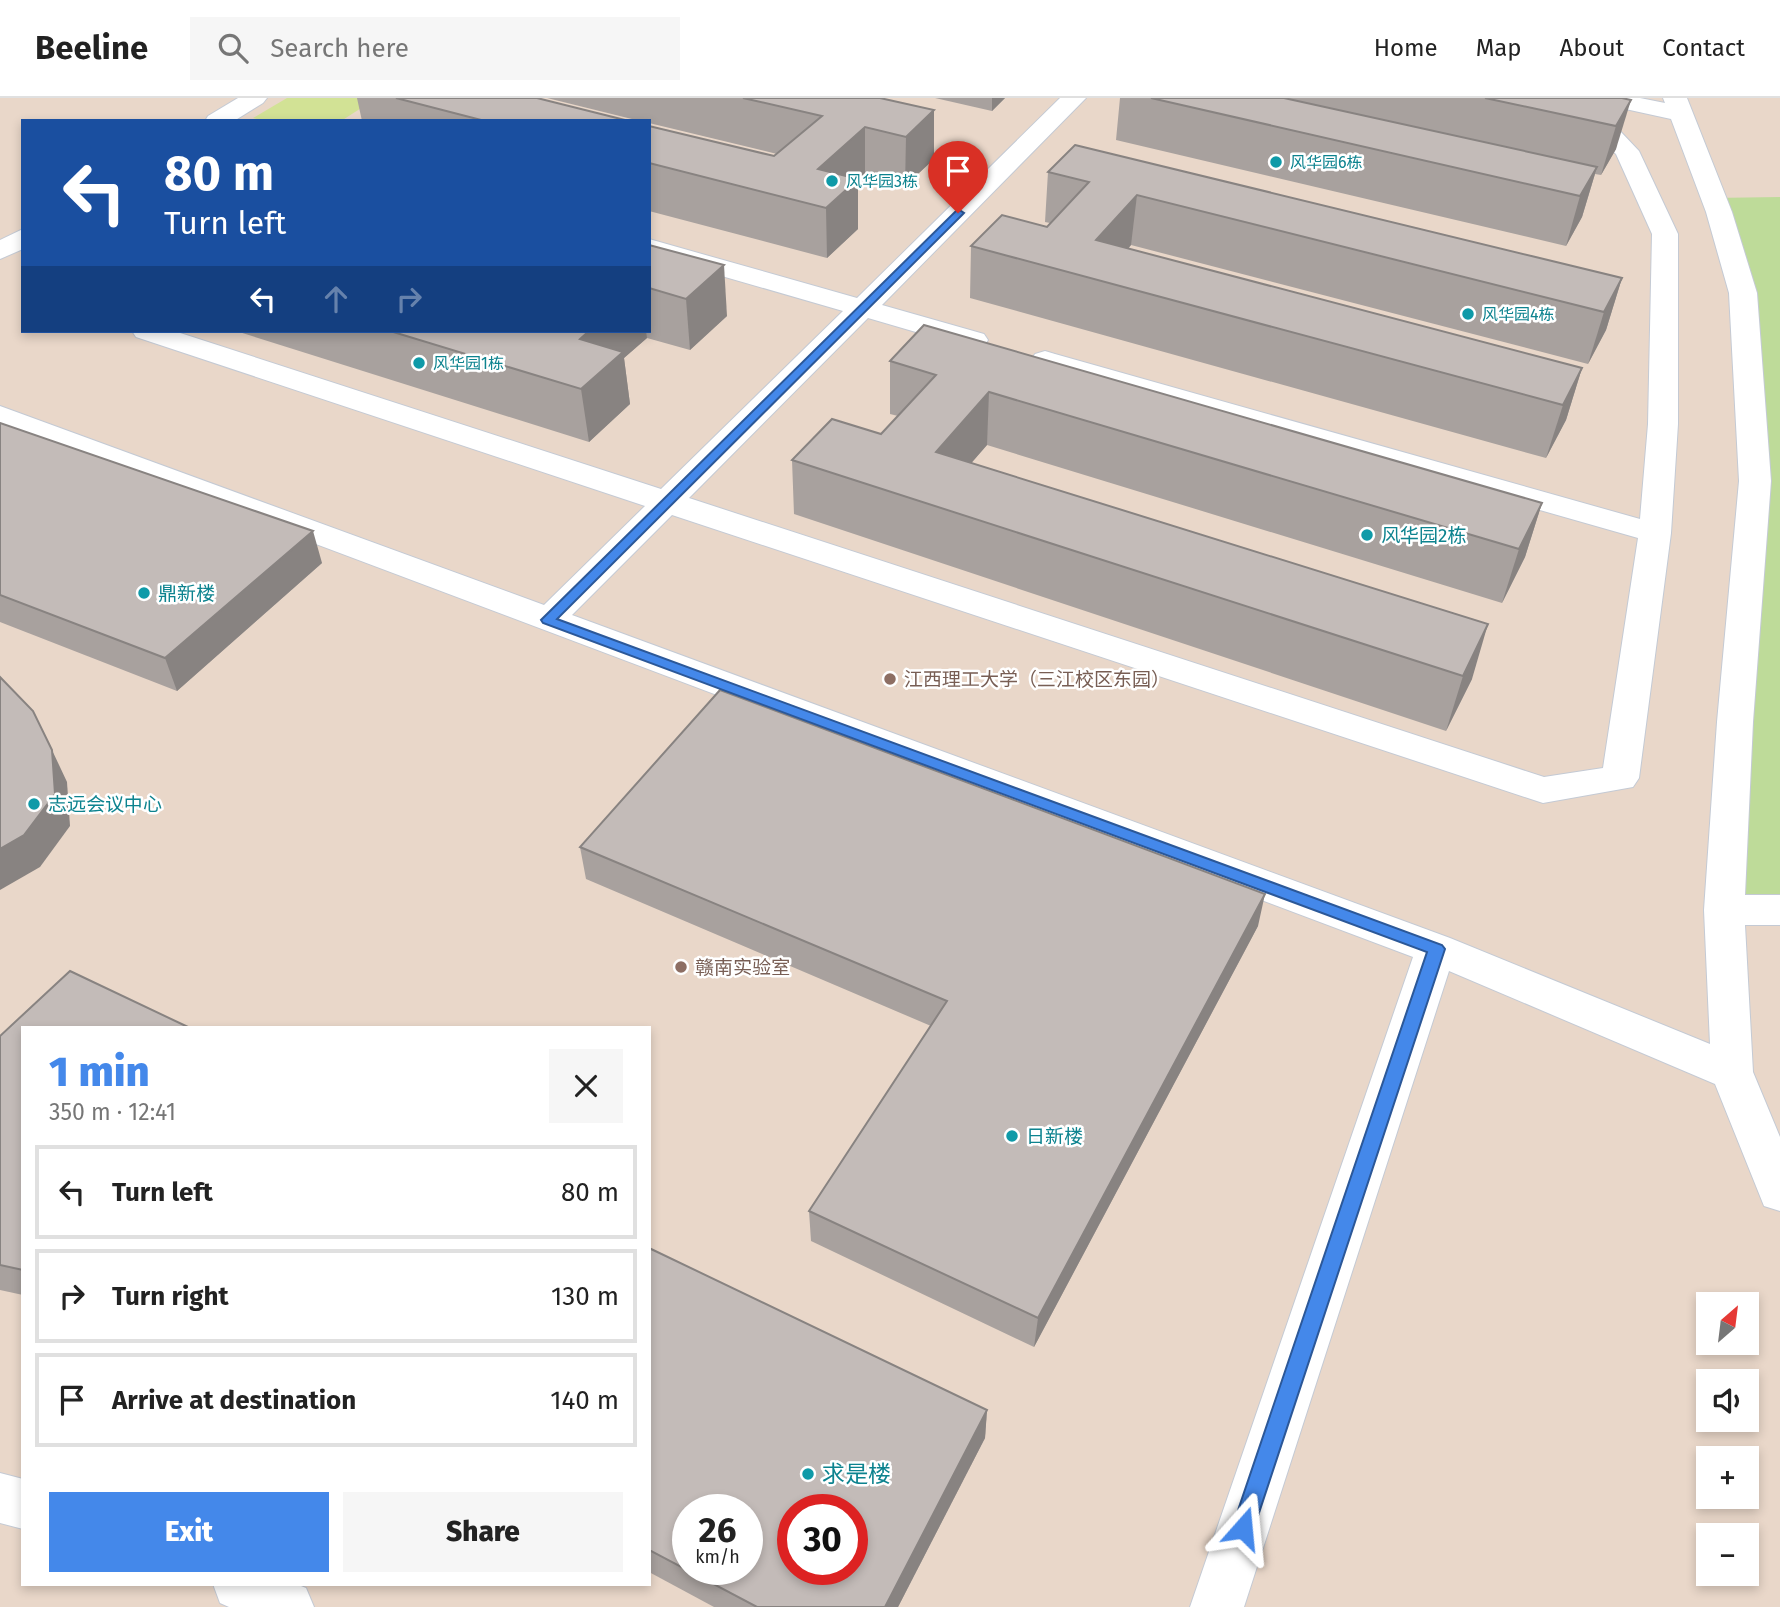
<!DOCTYPE html>
<meta charset="utf-8">
<style>
:root{--surface:#fff;--page:#f6f6f6;--text:#222;--muted:#767676;--line:#e0e0e0;--accent:#4488ea}
body{margin:0;font-family:"Fira Sans","Noto Sans SC",sans-serif;background:var(--page);color:var(--text);height:100vh;display:flex;flex-direction:column;font-size:26px;white-space:nowrap}
*{box-sizing:border-box;margin:0}
p{font-size:23px;color:var(--muted)}
.icon{flex:none;width:38px;height:38px;fill:none;stroke:currentColor;stroke-width:2;stroke-linecap:round;stroke-linejoin:round}
.map{position:relative;flex:1;overflow:hidden}
.details{position:absolute;left:21px;top:928px;width:630px;height:560px;display:flex;flex-direction:column;background:var(--surface);border-radius:0px;box-shadow:0 4px 10px #0003}
.details>*{flex:none}
.hud{position:absolute;left:21px;top:21px;width:630px;height:214px;border-radius:0px;box-shadow:0 4px 10px #0003;background:#1a4fa0;color:#fff;overflow:hidden}
.needle{width:46px;rotate:28deg}
.tools{position:absolute;left:1696px;top:1194px;display:grid;gap:14px}
.tools a{display:grid;place-items:center;width:63px;height:63px;border-radius:0px;background:var(--surface);box-shadow:0 4px 10px #0003;font-size:35px}
.speed{position:absolute;left:672px;top:1396px;display:flex;gap:14px;font-size:35px;font-weight:700;text-align:center}
.speed>*{display:grid;place-content:center;width:91px;height:91px;border-radius:50%;background:var(--surface);box-shadow:0 4px 10px #0003;line-height:1}
.speed small{font-size:18px;font-weight:400}
.speed .limit{border:10px solid #d22;background:#fff;color:#111}
.pin{position:absolute;display:grid;place-items:center;width:60px;height:60px;color:#fff;margin:-72px -30px;border-radius:50% 50% 50% 0;rotate:-45deg;box-shadow:0 0 7px #0007}
.pin .icon{rotate:45deg}
.me{position:absolute;width:77px;margin:-38px;rotate:18deg;stroke-linejoin:round;filter:drop-shadow(0 0 5px #0008)}
.turn{display:flex;align-items:center;gap:24px;height:147px;padding:0 28px;font-size:32px}
.turn .icon{width:91px;height:91px;stroke-width:2.5}
.turn b{display:block;font-size:49px;line-height:60px}
.lanes{display:flex;align-items:center;height:66px;padding:0 28px;background:#0003;justify-content:center;gap:35px;direction:ltr}
.lanes .off{opacity:.35}
.round{display:grid;place-items:center;flex:none;width:74px;height:74px;border-radius:0px;background:var(--page)}
.headline{display:flex;align-items:center;justify-content:space-between;height:119px;padding:0 28px}
h1{font-size:42px;font-weight:800;line-height:52px;color:var(--accent)}
.button{display:flex;gap:14px;margin-top:auto;padding:14px 28px}
.button a{flex:1;height:80px;border-radius:0px;background:var(--accent);color:#fff;font-size:28px;font-weight:800;line-height:80px;text-align:center}
.button a+a{background:var(--page);color:var(--text)}
ul{padding:0;list-style:none}
li{display:flex;align-items:center;gap:21px;height:94px;margin:0 14px 10px;padding:0 14px;border:4px solid var(--line);border-radius:0px}
li div{flex:1}
li b{display:block;font-size:26px}
li em{font-style:normal}
header{display:flex;align-items:center;gap:42px;box-sizing:border-box;height:98px;padding:0 35px;background:var(--surface);border-bottom:2px solid var(--line)}
header strong{font-size:33px}
nav{display:flex;gap:38px;margin-inline-start:auto;font-size:24px}
.search{width:490px;height:63px;background:var(--page);display:flex;align-items:center;gap:18px;box-sizing:border-box;padding:0 24px;border-radius:0px;color:var(--muted);font-size:26px}
.map>svg:first-child{display:block}
</style>
<header>
<strong>Beeline</strong>
<div class="search"><svg class="icon" aria-label="search" viewBox="0 0 24 24"><circle cx="10" cy="10" r="6"/><path d="M15 15l6 6"/></svg>Search here</div>
<nav><a>Home</a><a>Map</a><a>About</a><a>Contact</a></nav>
</header>
<div class="map">
<svg width="1780" height="1509" viewBox="0 0 1780 1509">
<rect width="100%" height="100%" fill="#e8ded9"/>
<path fill="#e9d7c9" fill-rule="evenodd" d="M0,0H1780V1509H0ZM23,23H649V233H23ZM23,929H649V1486H23ZM1708,1206H1746V1244H1708ZM1708,1283H1746V1321H1708ZM1708,1360H1746V1398H1708ZM688,1412H747V1472H688ZM793,1412H852V1472H793ZM1708,1437H1746V1475H1708Z"/>
<path fill="#bedb99" d="M1780,99V812H1724L1735,624L1743,195L1712,100Z"/>
<path fill="#d2e295" d="M287,0H377L341,23H264L253,20Z"/>
<g fill="none" stroke-linecap="round" stroke-linejoin="round">
<defs>
<g id="minor">
<path d="M238,0H267L263,5L234,23H205L208,18Z"/>
<path d="M1060,0H1086L882,207L984,236L988,242L984,248L974,251L868,220L689,400L1544,679L1603,670L1638,440L1035,268L1031,262L1035,256L1045,253L1055,256L1640,421L1648,326L1652,136L1616,56L1602,43L1576,32L1458,5L1454,0H1499L1593,21L1620,33L1639,53L1678,136V326L1671,435L1639,680L1633,689L1543,705L672,417L572,517L1450,840L1710,946L1704,812L1717,624L1739,383L1729,195L1706,114L1671,21L1598,5L1594,0H1640L1665,5L1663,0H1687L1732,114L1757,195L1771,383L1753,624L1745,797H1780V827H1745L1753,974L1780,1039V1113L1764,1108L1715,986L1449,873L1244,1509H1190L1413,859L0,327V308L544,507L645,408L136,239L132,233H174L661,391L843,213L649,157V141L857,200Z"/>
<path d="M23,131V151L0,161V142Z"/>
<path d="M0,1375L23,1381V1431L0,1425Z"/>
<path d="M213,1486H296L306,1490L314,1509H229L220,1505Z"/>
</g>
</defs>
<use href="#minor" stroke="#c4cad4" stroke-width="2"/>
<use href="#minor" fill="#fff" fill-rule="evenodd"/>
</g>
<g fill="#a8a19e">
<path d="M357,0H537L485,23H362Z"/>
<path d="M547,0H880L934,61L905,88L865,78L858,85V131L827,160L649,113V65L774,58L777,56L649,25V23H640Z"/>
<path d="M935,0H1005L992,13Z"/>
<path d="M1120,0H1622L1616,51L1601,77L1595,76L1582,119L1566,148L1116,42Z"/>
<path d="M1048,74L1622,180L1606,232L1588,266L1131,147L1128,151L1582,270L1566,322L1546,360L970,200L971,148L1047,129L1050,125L1045,124Z"/>
<path d="M649,147L727,218L690,252L647,240L624,260L630,306L589,344L236,233H649Z"/>
<path d="M890,263L1542,405L1525,459L1502,505L987,347L971,365L1472,581L1446,633L794,416L792,362L881,336L898,318L890,316Z"/>
<path d="M0,325L322,465L177,593L0,524Z"/>
<path d="M580,749L1258,828L1034,1249L811,1143L809,1113L931,928L586,781Z"/>
<path d="M23,929V1197L0,1192V938Z"/>
<path d="M649,1150L987,1312L985,1340L898,1509H714L649,1474Z"/>
</g>
<g fill="#888381">
<path d="M992,0H1005L992,13Z"/>
<path d="M1631,2L1616,51L1601,77L1616,28Z"/>
<path d="M934,12V61L905,88L906,39Z"/>
<path d="M865,29V78L858,85V131L827,160L826,110L818,71Z"/>
<path d="M1597,69L1582,119L1566,148L1580,98Z"/>
<path d="M1137,97L1131,147L1100,183L1096,142Z"/>
<path d="M724,167L727,218L690,252L686,201Z"/>
<path d="M1622,180L1606,232L1588,266L1604,214Z"/>
<path d="M589,233H646L647,240L624,260L630,306L589,344L581,291L580,241Z"/>
<path d="M1582,270L1566,322L1546,360L1563,307Z"/>
<path d="M989,294L987,347L935,407L936,354Z"/>
<path d="M1542,405L1525,459L1502,505L1519,451Z"/>
<path d="M313,433L322,465L177,593L165,560Z"/>
<path d="M1488,526L1472,581L1446,633L1463,578Z"/>
<path d="M52,652L67,684L70,728L40,769L0,792V751Z"/>
<path d="M1265,796L1258,828L1034,1249L1038,1220Z"/>
<path d="M987,1312L985,1340L898,1509H885Z"/>
</g>
<g fill="#c3bbb8" stroke="#888381" stroke-width="2" fill-rule="evenodd">
<path d="M396,0H537L629,23H485Z"/>
<path d="M743,0H880L934,12L906,39L865,29L818,71L858,81L826,110L649,65V28L774,58L822,18Z"/>
<path d="M1151,0H1284L1597,69L1580,98Z"/>
<path d="M1485,0H1622L1631,2L1616,28Z"/>
<path d="M1075,47L1622,180L1604,214L1137,97L1096,142L1582,270L1563,307L971,148L1002,117L1047,129L1089,84L1048,74Z"/>
<path d="M649,147L724,167L686,201L649,190Z"/>
<path d="M924,227L1542,405L1519,451L989,294L936,354L1488,526L1463,578L792,362L832,321L881,336L936,277L890,263Z"/>
<path d="M390,233H589L580,241L623,254L581,291Z"/>
<path d="M0,325L313,433L165,560L0,497Z"/>
<path d="M0,579L33,613L52,652L55,696L24,737L0,751Z"/>
<path d="M720,592L1265,796L1038,1220L809,1113L947,903L580,749Z"/>
<path d="M70,873L188,929H23V1172L0,1167V938Z"/>
<path d="M649,1150L987,1312L885,1509H757L649,1452ZM688,1412H747V1472H688ZM793,1412H852V1472H793Z"/>
</g>
<path fill="#4488ea" stroke="#2c5898" stroke-width="2" d="M958,111L964,115L962,117L557,521L1442,847L1445,851L1254,1430L1251,1438L1243,1441L1235,1438L1232,1430L1427,854L543,525L541,522Z"/>
<g fill="#0f9aa8" stroke="#fff" stroke-width="2.5">
<circle cx="1276" cy="64" r="7"/>
<circle cx="832" cy="83" r="7"/>
<circle cx="1468" cy="216" r="7"/>
<circle cx="419" cy="265" r="7"/>
<circle cx="1367" cy="437" r="7"/>
<circle cx="144" cy="495" r="7"/>
<circle cx="34" cy="706" r="7"/>
<circle cx="1012" cy="1038" r="7"/>
<circle cx="808" cy="1376" r="7"/>
</g>
<g fill="#8d6e63" stroke="#fff" stroke-width="2.5">
<circle cx="890" cy="581" r="7"/>
<circle cx="681" cy="869" r="7"/>
</g>
<g text-anchor="middle" stroke-width="5" stroke-linejoin="round" paint-order="stroke">
<g font-size="16" fill="#0d838f" stroke="#fff" text-anchor="start">
<text x="1290" y="70">风华园6栋</text>
<text x="846" y="89">风华园3栋</text>
<text x="1482" y="222">风华园4栋</text>
<text x="433" y="271">风华园1栋</text>
</g>
<g font-size="19" fill="#0d838f" stroke="#fff" text-anchor="start">
<text x="1381" y="444">风华园2栋</text>
<text x="158" y="502">鼎新楼</text>
<text x="48" y="713">志远会议中心</text>
<text x="1026" y="1045">日新楼</text>
</g>
<g font-size="19" fill="#785e54" stroke="#fff" text-anchor="start">
<text x="904" y="588">江西理工大学（三江校区东园）</text>
<text x="695" y="876">赣南实验室</text>
</g>
<g font-size="23" fill="#0d838f" stroke="#fff" text-anchor="start">
<text x="822" y="1384">求是楼</text>
</g>
</g>
</svg>
<div class="tools">
<a><svg class="needle" viewBox="-14 -14 28 28"><path d="M0-13l5 13h-10z" fill="#e53935"/><path d="M0 13l5-13h-10z" fill="#767676"/></svg></a>
<a><svg class="icon" aria-label="sound" viewBox="0 0 24 24"><path d="M4 9h4l5-4v14l-5-4H4zM17 9q2 3 0 6"/></svg></a>
<a>+</a>
<a>−</a>
</div>
<div class="speed"><div>26<small>km/h</small></div><div class="limit">30</div></div>
<div class="pin" style="left:958px;top:115px;background:#d93025"><svg class="icon" aria-label="arrive" viewBox="0 0 24 24"><path d="M6 21V4h12l-3 4 3 4H6"/></svg></div>
<svg class="me" style="left:1243px;top:1430px" viewBox="-20 -20 40 40"><path d="M0-17L14 15 0 8-14 15z" fill="#4488ea" stroke="#fff" stroke-width="4"/></svg>
<div class="hud">
<div class="turn"><svg class="icon" aria-label="left" viewBox="0 0 24 24"><path d="M17 20v-9H6M10 6l-5 5 5 5"/></svg><div><b>80 m</b>Turn left</div></div>
<div class="lanes"><svg class="icon" aria-label="left" viewBox="0 0 24 24"><path d="M17 20v-9H6M10 6l-5 5 5 5"/></svg><svg class="icon off" aria-label="ahead" viewBox="0 0 24 24"><path d="M12 20V5M6 11l6-6 6 6"/></svg><svg class="icon off" aria-label="right" viewBox="0 0 24 24"><path d="M7 20v-9h11M14 6l5 5-5 5"/></svg></div>
</div>
<section class="details">
<div class="headline"><div><h1>1 min</h1><p>350 m · 12:41</p></div><a class="round"><svg class="icon" aria-label="close" viewBox="0 0 24 24"><path d="M6 6l12 12M18 6L6 18"/></svg></a></div>
<ul>
<li><svg class="icon" aria-label="left" viewBox="0 0 24 24"><path d="M17 20v-9H6M10 6l-5 5 5 5"/></svg><div><b>Turn left</b></div><em>80 m</em></li>
<li><svg class="icon" aria-label="right" viewBox="0 0 24 24"><path d="M7 20v-9h11M14 6l5 5-5 5"/></svg><div><b>Turn right</b></div><em>130 m</em></li>
<li><svg class="icon" aria-label="arrive" viewBox="0 0 24 24"><path d="M6 21V4h12l-3 4 3 4H6"/></svg><div><b>Arrive at destination</b></div><em>140 m</em></li>
</ul>
<div class="button"><a>Exit</a><a>Share</a></div>
</section>
</div>
